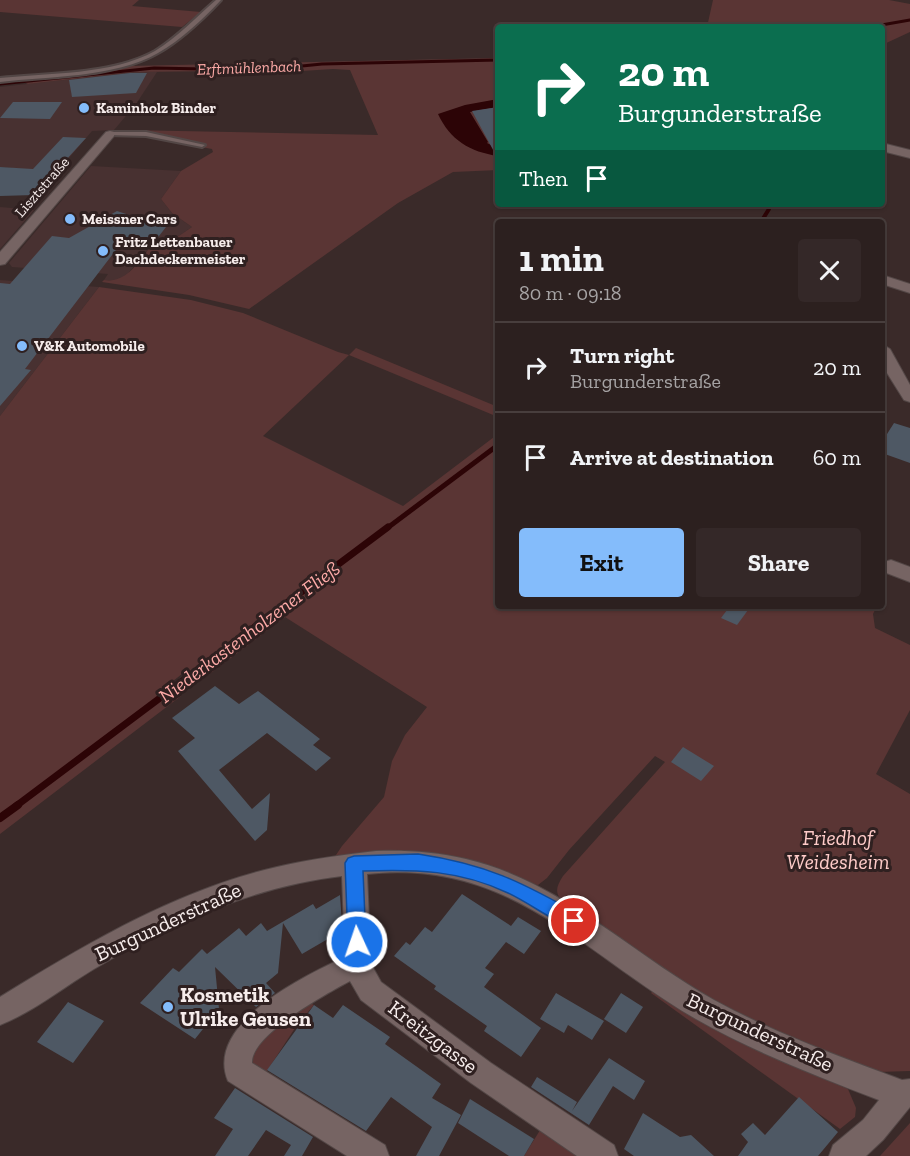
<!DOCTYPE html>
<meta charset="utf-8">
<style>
:root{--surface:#2c201f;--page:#342828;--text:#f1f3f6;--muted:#a6a3a4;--line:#483e3d;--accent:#84bcfb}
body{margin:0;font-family:"Zilla Slab",serif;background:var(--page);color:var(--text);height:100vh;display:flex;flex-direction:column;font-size:22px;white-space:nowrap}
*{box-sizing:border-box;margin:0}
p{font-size:20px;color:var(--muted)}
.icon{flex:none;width:33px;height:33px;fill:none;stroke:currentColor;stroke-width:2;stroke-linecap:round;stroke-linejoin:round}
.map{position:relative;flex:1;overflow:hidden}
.sheet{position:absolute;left:495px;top:219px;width:390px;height:390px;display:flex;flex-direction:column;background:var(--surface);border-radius:6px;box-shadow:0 2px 4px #0004,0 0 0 2px var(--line)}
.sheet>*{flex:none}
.guide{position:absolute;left:495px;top:24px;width:390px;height:183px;border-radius:6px;box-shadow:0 2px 4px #0004,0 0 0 2px var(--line);background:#0b6e4f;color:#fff;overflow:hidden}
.pin{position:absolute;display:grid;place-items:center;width:51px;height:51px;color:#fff;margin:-26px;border:3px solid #fff;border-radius:50%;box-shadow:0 2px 6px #0007}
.me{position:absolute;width:66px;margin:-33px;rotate:357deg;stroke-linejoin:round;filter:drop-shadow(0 0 4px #0008)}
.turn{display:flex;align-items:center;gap:21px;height:126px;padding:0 24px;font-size:27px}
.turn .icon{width:78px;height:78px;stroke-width:2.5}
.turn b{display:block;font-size:42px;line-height:51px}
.then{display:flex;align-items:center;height:57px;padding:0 24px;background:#0003;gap:12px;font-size:22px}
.round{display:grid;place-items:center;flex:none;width:63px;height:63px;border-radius:6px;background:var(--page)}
.head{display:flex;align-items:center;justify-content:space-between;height:102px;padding:0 24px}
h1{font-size:36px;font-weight:700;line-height:45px}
.cta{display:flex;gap:12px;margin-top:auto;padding:12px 24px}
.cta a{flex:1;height:69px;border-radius:6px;background:var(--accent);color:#111;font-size:24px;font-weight:700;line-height:69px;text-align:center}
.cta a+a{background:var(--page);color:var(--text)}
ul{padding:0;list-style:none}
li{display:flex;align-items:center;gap:18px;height:90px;padding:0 24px;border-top:2px solid var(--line)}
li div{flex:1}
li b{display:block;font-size:22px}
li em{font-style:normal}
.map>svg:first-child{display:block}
</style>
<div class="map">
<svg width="910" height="1156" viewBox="0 0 910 1156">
<rect width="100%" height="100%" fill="#3a2a29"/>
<g fill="#483131">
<path d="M134,72H157L136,104L114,130L92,131L57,172L0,167V87Z"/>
<path d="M91,166L181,171L161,199L172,213L192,227L161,248L152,245L124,278L113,281L104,280L108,274L12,267L9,263Z"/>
<path d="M0,207L34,210L0,249Z"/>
<path d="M0,280L99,287L0,416Z"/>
</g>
<g fill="#5a3534">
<path d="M0,0H139L132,6L201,12L182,27L0,12Z"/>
<path d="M713,0H889L910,4V32L882,45V27H707Z"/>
<path d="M498,58V170L453,172L398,203L249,309L189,295L102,282L104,280C127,284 139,260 152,245L161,248L192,227L172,213L161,199L181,171L213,152L212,149L201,147L204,145L128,130L378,135L350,70L333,69L270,73L222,71L134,72L28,84L17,79L129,66Z"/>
<path d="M99,287L191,300L243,313L338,352L349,355L356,348L498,407V417L349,355L263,436L403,506L498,434V606H877L873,614L875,628L910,645V710L876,774L910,794V1071L878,1072L808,1047L704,997L564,903C554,893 556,887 563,876L665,762L655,756L569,850L547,878L538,885L334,858L342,846L384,797L392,761L405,735L427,707L285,617L199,682L187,670L168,685L181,696L0,834V416Z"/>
<path d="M655,988L848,1089L856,1108L855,1117L840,1129L651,993Z"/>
<path d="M305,1000L314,1005L297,1025L265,1074L247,1064L255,1045Z"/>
<path d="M910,1123V1156H880Z"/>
<path d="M542,1127L586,1156H524Z"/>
</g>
<path fill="#2c0406" d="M498,99V107L470,112L488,142L487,143L491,145L498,156C470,152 450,140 438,114L465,105Z"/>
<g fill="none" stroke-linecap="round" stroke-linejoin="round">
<g stroke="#2c0406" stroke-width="3">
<path d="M870,27L910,20"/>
<path d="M0,84L154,68L262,70L322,64L498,60"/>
</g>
<path stroke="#2c0406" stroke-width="4" d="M761,222L769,209"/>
<path stroke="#2c0406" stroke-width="5" d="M386,529L498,445"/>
<path stroke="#2c0406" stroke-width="7" d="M16,806L388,527"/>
<path stroke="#2c0406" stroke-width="8" d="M0,818L18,805"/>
</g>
<g fill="#4e5864">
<path d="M130,73H147L136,93L72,97L69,80Z"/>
<path d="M13,102H62L50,119L0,118Z"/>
<path d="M498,107V159L472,111Z"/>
<path d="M63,137L86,138L34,195L0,196V167L33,169Z"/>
<path d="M117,211L166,227L152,245L122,242L25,369L31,370L0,406V283L10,284L52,236L69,238Z"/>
<path d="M894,423L910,428V463L882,453V442Z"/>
<path d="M730,606H751L737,625L721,618Z"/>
<path d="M215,686L239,704L258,691L320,739L313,745L331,758L316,771L267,733L219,770L252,809L270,793L267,830L255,841L178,751L195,738L172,718Z"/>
<path d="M683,747L714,766L701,781L671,762Z"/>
<path d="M462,894L511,926L518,917L541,931L524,954L506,942L485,968L494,974L484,987L541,1028L521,1057L484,1031L487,1026L434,989L436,986L394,956L406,942L410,945L425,927L432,932Z"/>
<path d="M340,895L342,925L331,931L333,936L302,954L283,923L278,973L266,983L275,993L256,1007L215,967L219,1009L195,1039L140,1003L173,968L179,972L202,949L207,954L239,928L246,936L261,923L267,931L313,904L316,909Z"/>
<path d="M556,993L604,1021L592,1040L568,1025L564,1033L540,1019Z"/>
<path d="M621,993L643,1007L626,1033L604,1019Z"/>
<path d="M68,1002L104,1021L73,1063L37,1042Z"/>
<path d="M314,1005L333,1018L343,1005L390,1037L385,1044L441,1084L432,1098L461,1115L439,1156H416L432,1127L391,1097L366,1131L267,1070Z"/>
<path d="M609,1058L645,1081L634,1100L613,1086L589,1125L531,1087L537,1077L577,1102L572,1111Z"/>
<path d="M235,1088L313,1137L302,1156H284L291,1145L266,1130L248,1156H215L233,1129L214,1118Z"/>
<path d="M799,1097L838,1132L818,1156H738L748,1142L741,1134L753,1123L765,1135Z"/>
<path d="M470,1099L534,1139L524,1156H509L458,1123Z"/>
<path d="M643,1113L680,1137L691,1135L714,1156H634L624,1149Z"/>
</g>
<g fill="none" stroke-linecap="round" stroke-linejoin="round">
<defs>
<g id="lane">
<path d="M216,0H221C203,19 181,40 158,53C114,78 49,76 0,82V78C48,73 112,75 155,51C178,37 196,17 216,0Z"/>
<path d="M110,132H146L205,145L202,147L146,136L108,135L107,134Z"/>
</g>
<g id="street">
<path d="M110,131L114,132V136L5,264L0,265V252L106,132Z"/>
<path d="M882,143L910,150V158L882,151Z"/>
<path d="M882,275L910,284V293L882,284Z"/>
<path d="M882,344L890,349L910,385V402L904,400L882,365Z"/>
<path d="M891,560L910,567V582L884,572L882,566L884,562Z"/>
<path d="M376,851C406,850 437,852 466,859C560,881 632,954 714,1000C774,1033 838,1056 902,1080L910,1079V1107L883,1140L866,1156H829L833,1145L863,1120L879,1100C816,1076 754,1052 696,1019C583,954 511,858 367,874L371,964L381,982L491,1063L614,1145L618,1156H577L471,1083L361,1000L350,981C328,993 250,1035 252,1063L385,1145L389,1156H347L228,1081C204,1024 304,976 345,957L342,876C254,886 170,924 94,969C64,987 33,1012 0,1025V997C86,944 177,890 277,867C310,859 343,855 376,851Z"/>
</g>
</defs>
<use href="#lane" stroke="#534746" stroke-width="4"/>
<use href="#street" stroke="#534746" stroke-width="2"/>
<use href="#lane" fill="#766463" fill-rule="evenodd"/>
<use href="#street" fill="#766463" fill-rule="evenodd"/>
</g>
<path fill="#1a73e8" stroke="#114b97" stroke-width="1.5" d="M418,854C486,864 522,882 580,915L583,921L580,926L574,929C551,920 531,904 508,893C460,870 415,869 363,871L366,942L364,948L357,951L351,948L348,942L345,863L348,858L354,856Z"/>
<g fill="#84bcfb" stroke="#2f2020" stroke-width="2">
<circle cx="84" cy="108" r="6"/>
<circle cx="70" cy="219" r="6"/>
<circle cx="103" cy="251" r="6"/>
<circle cx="22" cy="346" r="6"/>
<circle cx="168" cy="1007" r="6"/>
</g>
<g text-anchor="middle" stroke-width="6" stroke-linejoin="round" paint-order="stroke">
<g font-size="15" font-weight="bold" fill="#f6eceb" stroke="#2f2020" text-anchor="start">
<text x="96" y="113">Kaminholz Binder</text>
<text x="82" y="224">Meissner Cars</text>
<text x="115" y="247">Fritz Lettenbauer<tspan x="115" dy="17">Dachdeckermeister</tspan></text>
<text x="34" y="351">V&amp;K Automobile</text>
</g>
<g font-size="15" fill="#f6eceb" stroke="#2f2020">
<text transform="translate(42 187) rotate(-49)" y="5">Lisztstraße</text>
</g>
<g font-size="16" font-style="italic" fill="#fdaaa7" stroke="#2f2020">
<text transform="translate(249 67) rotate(-2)" y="6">Erftmühlenbach</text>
</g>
<g font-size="20" font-style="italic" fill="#fdaaa7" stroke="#2f2020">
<text transform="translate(249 632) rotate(-37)" y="7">Niederkastenholzener Fließ</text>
</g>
<g font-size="21" font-style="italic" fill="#ffccc9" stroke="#2f2020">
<text x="838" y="845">Friedhof<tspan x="838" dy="24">Weidesheim</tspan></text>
</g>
<g font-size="21" fill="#f6eceb" stroke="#2f2020">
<text transform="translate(168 922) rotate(-25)" y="7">Burgunderstraße</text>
<text transform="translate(760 1032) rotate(25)" y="7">Burgunderstraße</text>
<text transform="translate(433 1037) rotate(37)" y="7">Kreitzgasse</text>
</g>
<g font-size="21" font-weight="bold" fill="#f6eceb" stroke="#2f2020" text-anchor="start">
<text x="180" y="1002">Kosmetik<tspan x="180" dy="24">Ulrike Geusen</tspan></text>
</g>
</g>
</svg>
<div class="pin" style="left:574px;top:921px;background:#d93025"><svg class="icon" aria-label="arrive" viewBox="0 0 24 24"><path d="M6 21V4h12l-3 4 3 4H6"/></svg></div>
<svg class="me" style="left:357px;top:942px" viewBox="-20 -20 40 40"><circle r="17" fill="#1a73e8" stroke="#fff" stroke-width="3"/><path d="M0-11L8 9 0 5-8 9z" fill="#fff"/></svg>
<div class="guide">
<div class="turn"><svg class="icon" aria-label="right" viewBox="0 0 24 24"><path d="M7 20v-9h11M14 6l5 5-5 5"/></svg><div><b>20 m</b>Burgunderstraße</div></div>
<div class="then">Then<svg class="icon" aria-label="arrive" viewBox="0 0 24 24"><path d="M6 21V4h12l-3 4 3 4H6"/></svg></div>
</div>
<section class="sheet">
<div class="head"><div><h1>1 min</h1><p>80 m · 09:18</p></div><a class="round"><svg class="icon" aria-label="close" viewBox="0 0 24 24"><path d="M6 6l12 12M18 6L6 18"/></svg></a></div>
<ul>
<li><svg class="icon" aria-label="right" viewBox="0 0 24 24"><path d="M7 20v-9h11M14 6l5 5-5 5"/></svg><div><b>Turn right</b><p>Burgunderstraße</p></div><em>20 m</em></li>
<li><svg class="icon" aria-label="arrive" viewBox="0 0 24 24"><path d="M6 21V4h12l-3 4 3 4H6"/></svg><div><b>Arrive at destination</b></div><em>60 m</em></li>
</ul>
<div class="cta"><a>Exit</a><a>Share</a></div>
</section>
</div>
